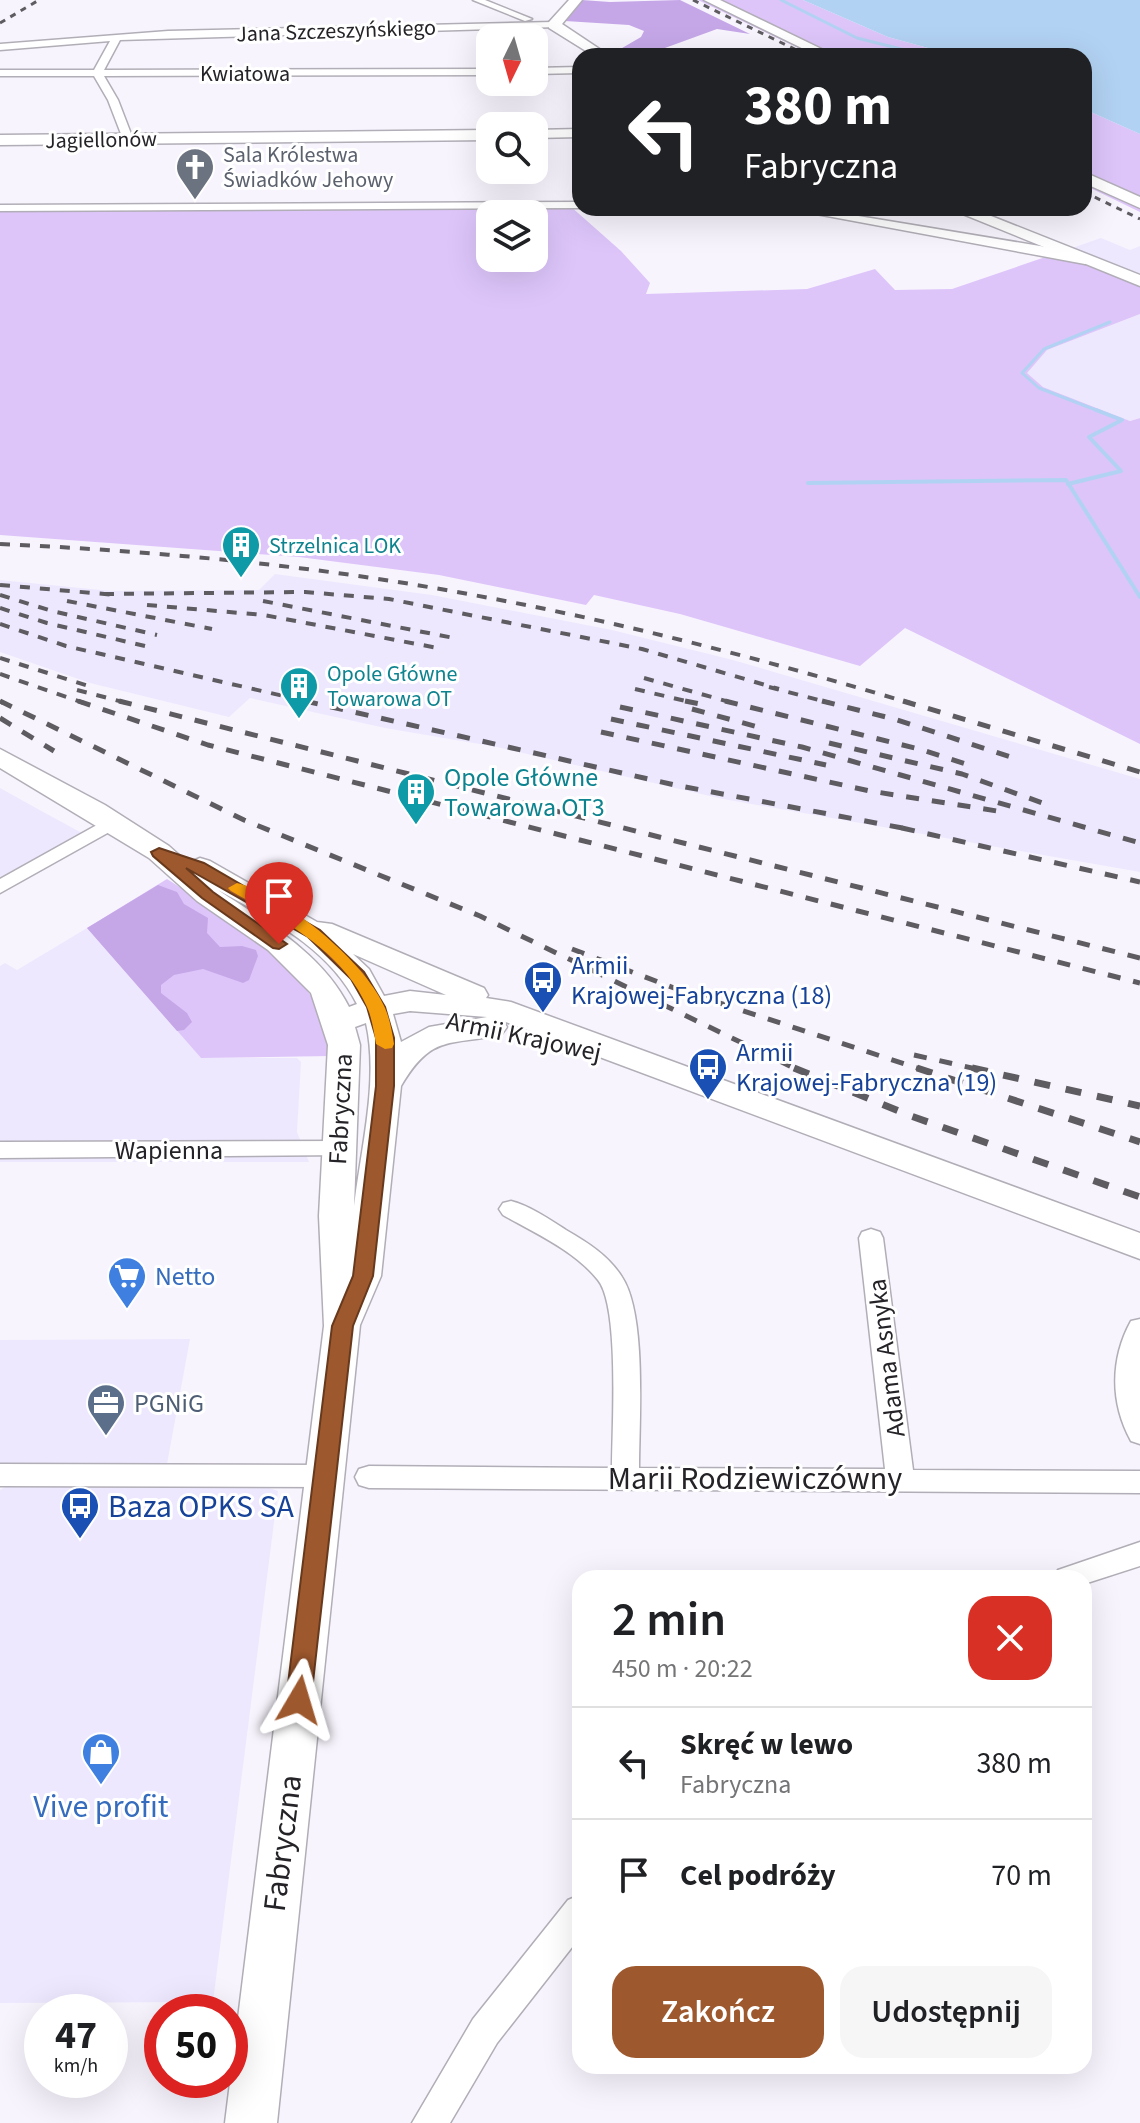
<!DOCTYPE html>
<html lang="pl">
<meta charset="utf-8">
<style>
:root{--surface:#fff;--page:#f6f6f6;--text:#202124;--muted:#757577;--line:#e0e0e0;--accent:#9e582d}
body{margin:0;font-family:"Source Sans 3",sans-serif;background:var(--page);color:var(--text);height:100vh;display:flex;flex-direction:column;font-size:30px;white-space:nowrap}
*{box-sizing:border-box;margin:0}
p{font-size:26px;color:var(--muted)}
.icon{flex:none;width:44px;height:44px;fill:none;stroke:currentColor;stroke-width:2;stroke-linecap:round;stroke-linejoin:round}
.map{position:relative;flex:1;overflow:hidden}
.details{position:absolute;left:572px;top:1570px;width:520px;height:504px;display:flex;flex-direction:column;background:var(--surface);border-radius:24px;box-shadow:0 8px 32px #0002}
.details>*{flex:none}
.top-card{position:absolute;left:572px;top:48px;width:520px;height:168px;border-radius:24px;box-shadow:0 8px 32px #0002;background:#202124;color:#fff;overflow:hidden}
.needle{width:52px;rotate:185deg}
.controls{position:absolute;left:476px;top:24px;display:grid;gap:16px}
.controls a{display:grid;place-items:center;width:72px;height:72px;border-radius:16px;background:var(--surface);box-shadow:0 8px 32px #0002;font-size:40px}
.speed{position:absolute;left:24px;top:1994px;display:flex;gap:16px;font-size:40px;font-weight:700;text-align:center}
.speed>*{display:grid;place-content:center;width:104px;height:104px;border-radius:50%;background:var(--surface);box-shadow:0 8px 32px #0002;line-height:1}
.speed small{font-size:20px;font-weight:400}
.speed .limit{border:12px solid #d22;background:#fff;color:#111}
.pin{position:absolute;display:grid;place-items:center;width:68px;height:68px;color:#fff;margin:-82px -34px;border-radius:50% 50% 50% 0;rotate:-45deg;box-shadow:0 0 8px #0007}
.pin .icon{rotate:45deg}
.me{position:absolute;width:88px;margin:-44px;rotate:7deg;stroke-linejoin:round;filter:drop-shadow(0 0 6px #0008)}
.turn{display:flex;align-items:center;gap:28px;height:168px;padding:0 40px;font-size:36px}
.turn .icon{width:104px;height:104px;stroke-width:2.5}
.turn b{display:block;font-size:56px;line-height:68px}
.round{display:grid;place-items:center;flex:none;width:84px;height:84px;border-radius:24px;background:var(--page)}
.overview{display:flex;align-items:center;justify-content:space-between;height:136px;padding:0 40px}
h1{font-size:48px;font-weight:600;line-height:60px}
.cta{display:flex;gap:16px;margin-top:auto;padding:16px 40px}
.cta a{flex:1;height:92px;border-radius:24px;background:var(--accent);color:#fff;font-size:32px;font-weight:600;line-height:92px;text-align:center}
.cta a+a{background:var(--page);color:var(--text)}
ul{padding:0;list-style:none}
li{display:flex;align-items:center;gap:24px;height:112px;padding:0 40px;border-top:2px solid var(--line)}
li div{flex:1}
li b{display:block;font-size:30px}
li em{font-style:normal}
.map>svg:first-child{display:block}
</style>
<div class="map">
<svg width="1140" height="2123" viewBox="0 0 1140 2123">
<rect width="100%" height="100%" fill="#f8f4fd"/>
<g fill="#eee8fe">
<path d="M1101,238L1130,250L1140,246V281L1063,251Z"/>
<path d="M1140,314V418L1130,421L1043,387L1026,373L1047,350Z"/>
<path d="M275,574L432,595L612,630L733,660L1140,779V872L723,799L497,747L385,728L250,698L229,717L90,683L0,652V580L111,591L259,590Z"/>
<path d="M0,788L45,813L82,833L0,877Z"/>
<path d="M87,928L201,1058H297L301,1062L297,1132L309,1162H0V966L5,963L17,970Z"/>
<path d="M190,1339L165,1475H230L278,1491L213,2002L0,2003V1490L24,1476L0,1475V1340Z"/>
</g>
<g fill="#ddc5fa" fill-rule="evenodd">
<path d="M698,0H803L888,37L957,56H815Z"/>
<path d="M1084,109L1140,134V212L1084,185Z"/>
<path d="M569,205L621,251L650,283L646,294L807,289L875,269L895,290L952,289L1063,251L1140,281V314L1047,350L1027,373L1043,387L1130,421L1140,418V744L905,628L860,666L680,614L594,595L586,605L439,575L299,557L0,535V208ZM490,214H534V258H490Z"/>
<path d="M167,879C232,922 326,969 330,1056L201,1058L87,928Z"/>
</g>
<g fill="#c5a7e8">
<path d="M582,0L610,2L680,0L750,34L717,29L643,56H617V51L641,37L644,31L629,25L565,21Z"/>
<path d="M158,885L177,892L184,904L208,918L207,933L220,947L242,946L256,950L258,956L249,980L243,983L203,969L174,975L161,985V993L187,1013L192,1022L184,1030L177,1031L87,928Z"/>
</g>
<path fill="#b2d2f3" d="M803,0H1140V134L1084,109V56H957L888,37Z"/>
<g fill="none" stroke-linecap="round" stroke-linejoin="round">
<g stroke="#b2d2f3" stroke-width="3">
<path d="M781,0L857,38L909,51"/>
<path d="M1101,412L1039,388L1022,373L1044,349L1110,322"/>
</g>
<g stroke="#b2d2f3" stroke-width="4">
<path d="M808,483L1066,480L1140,597"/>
<path d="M1068,484L1121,471L1089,437L1122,420L1096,410"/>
</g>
<defs>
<g id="street">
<path d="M473,0H485L532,19L525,21Z"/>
<path d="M554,22L557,27L120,40L104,70L490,69V75L104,76L118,100L133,139L128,142L123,139L108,100L94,76H0V70H94L110,41L0,50V44L168,31Z"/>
<path d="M580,67V73L534,74V68Z"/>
<path d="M580,202V208L0,211V205Z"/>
<path d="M784,208H810L1058,249L1091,260L1085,264Z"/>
<path d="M113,816L122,822L120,826L0,893V879Z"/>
<path d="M338,1141L346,1143L350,1149L346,1155L0,1158V1142Z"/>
<path d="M511,1201C530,1206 549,1219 566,1230C587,1242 609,1256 622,1277C647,1315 639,1421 639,1468L885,1469L859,1238L862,1232L871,1229L880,1232L883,1238L913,1470L1140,1471V1493L369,1488L359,1485L355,1477L359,1469L369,1466L612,1468C612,1430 620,1307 598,1280C575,1251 535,1233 503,1215L499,1209L503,1203Z"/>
<path d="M1140,1319V1444L1131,1441C1110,1403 1110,1359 1131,1321Z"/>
<path d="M0,1464L325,1465L335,1468L339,1476L335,1484L325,1487L0,1486Z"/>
<path d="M1140,1542V1566L1084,1584V1578H1054L1058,1570Z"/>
<path d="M580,1895V1937L497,2043L450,2123H412L473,2019L568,1900Z"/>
</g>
<g id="secondary">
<path d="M569,0H582L562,24L610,56H594L549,28V22Z"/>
<path d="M704,0H720L836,56H818Z"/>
<path d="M580,129V137L534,138V130Z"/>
<path d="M490,130V140L0,145V135Z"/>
<path d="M1084,172L1140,197V208L1084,183Z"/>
<path d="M948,208H971L1140,275V286Z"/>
<path d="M0,749L105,805L169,846L188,863L200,858L210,861L317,922L332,924L484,988L488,995L486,998L511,1002L1140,1233V1259L503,1021L507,1027L502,1034C450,1047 433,1032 401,1086L381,1276L360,1325L277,2123H225L324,1326L319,1216L328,1045L311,993L268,950L197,901L149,858L0,768ZM218,890C271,920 328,947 357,1004L349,1007C322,953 266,922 218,890ZM353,954L446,995L410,991L384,996L369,969ZM410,1011L487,1017L429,1027L401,1042L393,1014ZM366,1023C379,1080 361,1148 354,1206L360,1045L355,1027Z"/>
</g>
</defs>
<use href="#street" stroke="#b2aeb7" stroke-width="3"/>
<use href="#secondary" stroke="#b2aeb7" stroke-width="3"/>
<use href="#street" fill="#fff" fill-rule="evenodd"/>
<use href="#secondary" fill="#fff" fill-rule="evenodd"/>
<g stroke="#5f5c61" stroke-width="3" stroke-dasharray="6 6" stroke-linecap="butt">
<path d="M693,0L809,56"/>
<path d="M0,23L39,0"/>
<path d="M1084,192L1140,219"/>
</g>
<g stroke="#5f5c61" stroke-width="4" stroke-dasharray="10 10" stroke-linecap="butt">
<path d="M0,544C151,551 302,564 451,591C606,618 759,658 910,703"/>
<path d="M0,585L116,595"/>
<path d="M104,594L305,592L389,599L642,649L779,689"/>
<path d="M0,595L52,611L157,635"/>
<path d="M67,601L212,629"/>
<path d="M263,601L454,638"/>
<path d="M147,605L264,615L443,649"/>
<path d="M0,608L47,623L145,646"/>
<path d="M0,624L66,646L314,703"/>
<path d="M0,658L92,687"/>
<path d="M0,674L84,703"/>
<path d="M644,678L733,703"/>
<path d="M769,687L830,703"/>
<path d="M635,689L694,703"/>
<path d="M77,690L127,703"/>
<path d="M0,701L3,703"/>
</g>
<g stroke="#5f5c61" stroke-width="5" stroke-dasharray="13 13" stroke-linecap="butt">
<path d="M0,701L244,820L480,916L798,1070"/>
<path d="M78,701L208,745L1140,983"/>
<path d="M119,701L1140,958"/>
<path d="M305,701L675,785L913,830"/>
<path d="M685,701L705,705"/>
<path d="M725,701L919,749L972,766"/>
<path d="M822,701L894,719L1011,757"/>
<path d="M903,701L1140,772"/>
<path d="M620,707L802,747L1140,843"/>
<path d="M692,709L758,727"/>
<path d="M0,718L54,751"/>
<path d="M611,719L826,765"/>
<path d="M601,732L870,791L997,811"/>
<path d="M829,743L962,774L1048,805"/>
<path d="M902,828L1140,882"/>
<path d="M572,949L674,988L923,1070"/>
<path d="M914,1055L981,1070"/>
</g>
<g stroke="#5f5c61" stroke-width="7" stroke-dasharray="16 16" stroke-linecap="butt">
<path d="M794,1068L911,1116L1140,1197"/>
<path d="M917,1068L1140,1142"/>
<path d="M972,1068L1140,1106"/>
</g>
</g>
<path fill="#9e582d" stroke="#67391d" stroke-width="2" d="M159,848L204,863L320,930L364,972L385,1007L394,1038V1086L373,1276L353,1326L311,1700L308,1708L299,1711L290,1708L286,1700L332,1326L353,1276L376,1086V1038L367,1007L351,979L308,937L186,868L213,892L287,944L279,949L273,948L202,898L153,856L151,852Z"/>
<path fill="#f59e0b" d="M237,883C284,895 366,962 385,1008C390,1019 392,1032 394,1044L392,1048L385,1049L376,1044C374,1032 372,1018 367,1007C343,951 281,919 231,891L228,888Z"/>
<defs>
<symbol id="church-pin" viewBox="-11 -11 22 30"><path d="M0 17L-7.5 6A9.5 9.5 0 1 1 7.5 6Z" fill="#6b7280" stroke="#fff"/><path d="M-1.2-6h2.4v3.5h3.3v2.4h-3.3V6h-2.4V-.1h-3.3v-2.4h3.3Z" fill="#fff"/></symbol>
<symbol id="building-pin" viewBox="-11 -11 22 30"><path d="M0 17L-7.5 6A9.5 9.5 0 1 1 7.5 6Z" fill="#0f9aa8" stroke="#fff"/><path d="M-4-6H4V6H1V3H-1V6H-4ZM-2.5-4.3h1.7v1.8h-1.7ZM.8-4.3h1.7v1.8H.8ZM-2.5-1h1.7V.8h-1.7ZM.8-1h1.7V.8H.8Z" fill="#fff"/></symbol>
<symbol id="bus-pin" viewBox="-11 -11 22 30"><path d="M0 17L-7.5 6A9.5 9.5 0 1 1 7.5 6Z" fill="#1a4fb4" stroke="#fff"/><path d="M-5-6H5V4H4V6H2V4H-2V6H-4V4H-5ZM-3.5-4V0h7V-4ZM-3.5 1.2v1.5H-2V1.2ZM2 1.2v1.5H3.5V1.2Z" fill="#fff"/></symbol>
<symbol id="supermarket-pin" viewBox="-11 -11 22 30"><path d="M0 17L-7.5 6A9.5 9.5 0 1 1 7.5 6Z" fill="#3f7fe0" stroke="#fff"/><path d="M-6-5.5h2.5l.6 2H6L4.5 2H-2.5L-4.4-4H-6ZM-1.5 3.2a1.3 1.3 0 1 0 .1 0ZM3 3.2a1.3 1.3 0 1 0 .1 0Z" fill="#fff"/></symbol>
<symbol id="office-pin" viewBox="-11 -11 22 30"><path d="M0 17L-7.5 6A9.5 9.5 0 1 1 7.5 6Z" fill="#5c6f8a" stroke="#fff"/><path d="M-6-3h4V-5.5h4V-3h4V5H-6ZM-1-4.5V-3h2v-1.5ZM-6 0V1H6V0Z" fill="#fff"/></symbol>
<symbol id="shop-pin" viewBox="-11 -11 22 30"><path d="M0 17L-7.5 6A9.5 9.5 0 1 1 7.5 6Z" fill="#3f7fe0" stroke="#fff"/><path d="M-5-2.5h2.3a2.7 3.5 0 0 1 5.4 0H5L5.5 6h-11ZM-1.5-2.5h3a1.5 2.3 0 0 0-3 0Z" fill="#fff"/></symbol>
</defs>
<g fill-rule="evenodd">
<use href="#church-pin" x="173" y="145" width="44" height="60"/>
<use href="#building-pin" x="219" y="523" width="44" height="60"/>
<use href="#building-pin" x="277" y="664" width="44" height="60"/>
<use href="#building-pin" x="394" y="770" width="44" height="60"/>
<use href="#bus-pin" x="521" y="958" width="44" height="60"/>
<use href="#bus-pin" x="686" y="1045" width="44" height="60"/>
<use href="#supermarket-pin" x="105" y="1254" width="44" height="60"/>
<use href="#office-pin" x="84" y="1381" width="44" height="60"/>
<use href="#bus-pin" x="58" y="1484" width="44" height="60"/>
<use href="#shop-pin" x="79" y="1730" width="44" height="60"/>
</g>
<g text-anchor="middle" stroke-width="6" stroke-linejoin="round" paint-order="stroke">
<g font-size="22" fill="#252327" stroke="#fff">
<text transform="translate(336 30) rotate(-2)" y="8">Jana Szczeszyńskiego</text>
<text x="245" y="81">Kwiatowa</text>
<text transform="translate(101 139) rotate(-1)" y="8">Jagiellonów</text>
</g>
<g font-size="22" fill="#5b616d" stroke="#fff" text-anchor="start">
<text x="223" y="162">Sala Królestwa<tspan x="223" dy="25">Świadków Jehowy</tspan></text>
</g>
<g font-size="22" fill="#0d838f" stroke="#fff" text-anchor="start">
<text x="269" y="553">Strzelnica LOK</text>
<text x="327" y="681">Opole Główne<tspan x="327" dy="25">Towarowa OT</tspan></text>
</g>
<g font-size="26" fill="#0d838f" stroke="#fff" text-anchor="start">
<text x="444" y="786">Opole Główne<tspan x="444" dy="30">Towarowa OT3</tspan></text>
</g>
<g font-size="26" fill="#164399" stroke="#fff" text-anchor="start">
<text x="571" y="974">Armii<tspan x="571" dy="30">Krajowej-Fabryczna (18)</tspan></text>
<text x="736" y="1061">Armii<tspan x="736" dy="30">Krajowej-Fabryczna (19)</tspan></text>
</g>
<g font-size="26" fill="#252327" stroke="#fff">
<text transform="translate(524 1036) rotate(12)" y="9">Armii Krajowej</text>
<text transform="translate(340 1109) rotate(-87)" y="9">Fabryczna</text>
<text x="169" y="1159">Wapienna</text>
<text transform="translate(886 1358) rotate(-97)" y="9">Adama Asnyka</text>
</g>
<g font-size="26" fill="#366cbe" stroke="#fff" text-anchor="start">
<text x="155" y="1285">Netto</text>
</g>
<g font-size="26" fill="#4e5e75" stroke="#fff" text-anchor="start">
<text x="134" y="1412">PGNiG</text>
</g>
<g font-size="32" fill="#252327" stroke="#fff">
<text x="755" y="1489">Marii Rodziewiczówny</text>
<text transform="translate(282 1843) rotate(-83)" y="11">Fabryczna</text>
</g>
<g font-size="32" fill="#164399" stroke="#fff" text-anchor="start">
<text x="108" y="1517">Baza OPKS SA</text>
</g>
<g font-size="32" fill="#366cbe" stroke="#fff">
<text x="101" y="1817">Vive profit</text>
</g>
</g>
</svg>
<div class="controls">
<a><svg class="needle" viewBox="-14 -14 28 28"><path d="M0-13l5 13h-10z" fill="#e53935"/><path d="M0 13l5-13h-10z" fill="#757577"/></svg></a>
<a><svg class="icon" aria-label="search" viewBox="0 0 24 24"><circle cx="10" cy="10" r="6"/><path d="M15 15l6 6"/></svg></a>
<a><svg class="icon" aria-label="layers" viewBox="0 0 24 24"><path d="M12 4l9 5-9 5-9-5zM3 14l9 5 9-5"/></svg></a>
</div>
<div class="speed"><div>47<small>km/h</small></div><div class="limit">50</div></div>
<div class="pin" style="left:279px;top:944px;background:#d93025"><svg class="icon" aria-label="arrive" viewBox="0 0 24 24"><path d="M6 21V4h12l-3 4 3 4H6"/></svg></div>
<svg class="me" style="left:299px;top:1700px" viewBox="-20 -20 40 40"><path d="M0-17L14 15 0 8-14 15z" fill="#9e582d" stroke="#fff" stroke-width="4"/></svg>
<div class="top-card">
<div class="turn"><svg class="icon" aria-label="left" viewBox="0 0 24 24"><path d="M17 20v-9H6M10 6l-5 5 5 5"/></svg><div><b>380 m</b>Fabryczna</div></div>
</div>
<section class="details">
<div class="overview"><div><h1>2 min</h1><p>450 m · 20:22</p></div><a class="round" style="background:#d93025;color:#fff"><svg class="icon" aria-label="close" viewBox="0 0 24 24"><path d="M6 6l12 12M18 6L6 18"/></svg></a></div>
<ul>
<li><svg class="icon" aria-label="left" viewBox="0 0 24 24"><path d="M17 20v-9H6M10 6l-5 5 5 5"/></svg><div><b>Skręć w lewo</b><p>Fabryczna</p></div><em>380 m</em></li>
<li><svg class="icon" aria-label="arrive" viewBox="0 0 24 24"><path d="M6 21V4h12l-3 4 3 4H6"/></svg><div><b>Cel podróży</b></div><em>70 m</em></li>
</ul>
<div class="cta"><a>Zakończ</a><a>Udostępnij</a></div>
</section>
</div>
